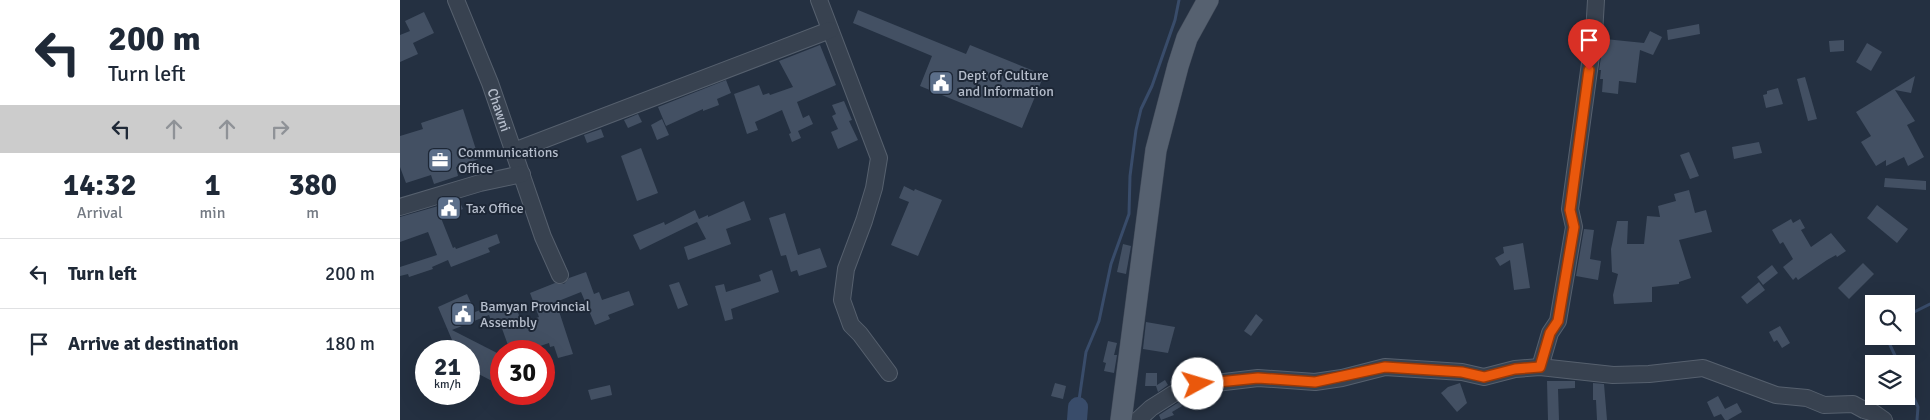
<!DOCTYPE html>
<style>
:root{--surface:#fff;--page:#f6f6f7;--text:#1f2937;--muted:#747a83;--line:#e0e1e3}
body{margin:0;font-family:Signika,sans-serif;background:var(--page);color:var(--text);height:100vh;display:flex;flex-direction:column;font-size:19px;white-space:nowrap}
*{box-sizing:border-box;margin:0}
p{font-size:16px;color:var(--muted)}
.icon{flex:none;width:28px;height:28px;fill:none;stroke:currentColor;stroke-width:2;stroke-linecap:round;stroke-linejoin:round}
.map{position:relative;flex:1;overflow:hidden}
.panel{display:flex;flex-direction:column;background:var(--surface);width:400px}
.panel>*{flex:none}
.top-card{background:#fff;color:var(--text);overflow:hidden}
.buttons{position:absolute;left:1465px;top:295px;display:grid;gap:10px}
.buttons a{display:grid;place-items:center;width:50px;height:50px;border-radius:0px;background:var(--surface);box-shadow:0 5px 20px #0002;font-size:25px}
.speed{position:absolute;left:15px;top:340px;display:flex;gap:10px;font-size:25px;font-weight:700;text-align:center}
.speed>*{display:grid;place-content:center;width:65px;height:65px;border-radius:50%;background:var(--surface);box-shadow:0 5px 20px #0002;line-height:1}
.speed small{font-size:12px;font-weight:400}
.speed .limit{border:8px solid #d22;background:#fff;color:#111}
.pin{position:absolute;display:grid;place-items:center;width:42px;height:42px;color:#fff;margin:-51px -21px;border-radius:50% 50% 50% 0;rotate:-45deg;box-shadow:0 0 5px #0007}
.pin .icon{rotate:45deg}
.me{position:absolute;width:55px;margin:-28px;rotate:84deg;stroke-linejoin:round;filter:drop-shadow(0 0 4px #0008)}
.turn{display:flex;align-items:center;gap:18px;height:105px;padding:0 25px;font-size:22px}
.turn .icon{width:65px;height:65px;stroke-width:2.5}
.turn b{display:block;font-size:35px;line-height:42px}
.lanes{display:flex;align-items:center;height:48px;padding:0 25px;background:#0003;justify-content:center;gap:25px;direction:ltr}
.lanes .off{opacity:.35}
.eta{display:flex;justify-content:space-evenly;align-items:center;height:85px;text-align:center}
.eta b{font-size:30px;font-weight:700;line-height:35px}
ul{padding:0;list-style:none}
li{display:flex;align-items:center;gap:15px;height:70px;padding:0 25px;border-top:1px solid var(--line)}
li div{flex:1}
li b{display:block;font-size:19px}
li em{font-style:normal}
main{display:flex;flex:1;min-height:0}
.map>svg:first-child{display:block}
</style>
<main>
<section class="panel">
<div class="top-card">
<div class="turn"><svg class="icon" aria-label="left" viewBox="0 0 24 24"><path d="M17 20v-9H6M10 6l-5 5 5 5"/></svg><div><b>200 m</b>Turn left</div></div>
<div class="lanes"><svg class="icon" aria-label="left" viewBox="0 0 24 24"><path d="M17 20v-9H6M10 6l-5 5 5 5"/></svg><svg class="icon off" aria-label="ahead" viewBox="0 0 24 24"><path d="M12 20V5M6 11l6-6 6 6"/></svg><svg class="icon off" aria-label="ahead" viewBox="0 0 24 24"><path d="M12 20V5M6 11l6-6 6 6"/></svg><svg class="icon off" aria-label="right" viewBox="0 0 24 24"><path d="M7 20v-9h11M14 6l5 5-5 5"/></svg></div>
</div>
<div class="eta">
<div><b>14:32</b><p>Arrival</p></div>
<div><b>1</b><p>min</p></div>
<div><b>380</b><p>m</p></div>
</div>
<ul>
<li><svg class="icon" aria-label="left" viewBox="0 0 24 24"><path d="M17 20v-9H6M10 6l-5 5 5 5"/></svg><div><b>Turn left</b></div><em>200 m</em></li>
<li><svg class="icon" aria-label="arrive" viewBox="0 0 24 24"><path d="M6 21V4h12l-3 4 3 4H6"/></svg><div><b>Arrive at destination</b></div><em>180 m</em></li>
</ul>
</section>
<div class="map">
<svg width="1530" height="420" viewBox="0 0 1530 420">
<rect width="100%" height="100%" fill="#243041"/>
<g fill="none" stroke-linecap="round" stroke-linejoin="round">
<g stroke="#394c6a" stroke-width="3">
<path d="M1506,316L1530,304"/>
<path d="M1490,336V345L1499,364"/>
<path d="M1506,381L1518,407L1517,420"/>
<path d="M678,407L686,352L699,321L711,264L729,214L730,176L736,130L741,109L752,86L775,20L779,0"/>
</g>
<path stroke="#394c6a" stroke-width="20" d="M677,420L678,407"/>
</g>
<g fill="#435063">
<path d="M458,10L566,54L570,45L644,75L622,128L520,86L532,56L453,23Z"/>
<path d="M24,12L34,33L13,43L18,54L0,62V35L10,31L5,21Z"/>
<path d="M1299,24L1300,34L1268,40L1267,30Z"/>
<path d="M1250,31L1262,37L1253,55L1240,50L1236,83L1219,81L1218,94L1202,92L1203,79H1200L1201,70H1199L1204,37L1205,39L1244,43Z"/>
<path d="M1444,40V51L1430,52L1429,41Z"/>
<path d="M1467,43L1482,52L1471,71L1456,62Z"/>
<path d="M420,45L436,85L397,102L403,118L409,115L413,124L398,131L401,138L392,142L389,134L391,133L382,110L355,122L358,130L347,134L334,94L359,85L363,95L369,93L370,95L393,87L379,61Z"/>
<path d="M1515,76L1511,93L1495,90L1515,121L1507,125L1524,157L1508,166L1504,157L1486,166V160L1476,166L1461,142L1471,136L1456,112Z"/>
<path d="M1405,77L1417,119L1408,121L1397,79Z"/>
<path d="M326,80L331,93L317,99L319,105L303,111V109L266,126L258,107Z"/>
<path d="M1378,88L1383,104L1366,108L1363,95L1367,94V91Z"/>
<path d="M444,101L452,120L449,121L458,140L438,149L431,132L438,129L432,116L436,114L432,105Z"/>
<path d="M63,109L79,159L56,167L58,176L34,184L31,175L6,183L0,167V136L23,129L21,123Z"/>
<path d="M238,114L242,122L228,128L224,120Z"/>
<path d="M262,119L269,135L257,140L251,125Z"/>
<path d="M201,129L204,137L187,143L184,135Z"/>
<path d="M1359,142L1362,153L1334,159L1332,147Z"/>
<path d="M241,148L258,193L237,201L221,156Z"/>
<path d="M1289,152L1299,176L1290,179L1280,155Z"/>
<path d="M1485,178L1526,181V190L1484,187Z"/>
<path d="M504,186L514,191L515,189L542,200L518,256L491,245L509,202L499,198Z"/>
<path d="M1289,190L1295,213L1306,210L1312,232L1279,240L1291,278L1279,282V284L1252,287V302L1214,304L1213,295L1218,274L1212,272L1211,249L1217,221H1228L1227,244H1244L1247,216L1260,217L1258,206L1276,201L1274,194Z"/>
<path d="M59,200L63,209L41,218L53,248L55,247L56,249L97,234L100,243L88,248L90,252L51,267L48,260L32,267L33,269L9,277L8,274L0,276V267L37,255L28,232L0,242V217Z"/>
<path d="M344,201L351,220L326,229L331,244L288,260L284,247L306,239L297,222L240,250L233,235L264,222L265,225L295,210L299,219L308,215V217Z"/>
<path d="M1477,205L1508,229L1497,243L1467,218Z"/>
<path d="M385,213L398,255L420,248L427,267L399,276L397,270L391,272L386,255L381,256L369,218Z"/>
<path d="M1391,219L1393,223L1400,219L1405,228L1401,230L1411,247L1431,233L1446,251L1437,257L1436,255L1427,260L1398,280L1396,277L1393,280L1383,267L1393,259L1383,242L1380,244L1372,230Z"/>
<path d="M1184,229L1194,230L1190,259L1201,261L1198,280L1176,276Z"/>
<path d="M1123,243L1130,288L1114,290L1110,260L1100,266L1095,258L1104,253L1103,247Z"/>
<path d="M723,244L731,246L726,274L717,272Z"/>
<path d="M1463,263L1474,274L1449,299L1438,288Z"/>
<path d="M1372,265L1378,273L1363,285L1357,277Z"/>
<path d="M372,270L379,292L331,309L333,319L325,321L315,286L324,284L326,292L361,281L359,275Z"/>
<path d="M186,272L194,294L199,292L202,300L229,291L234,305L208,315L210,319L195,325L181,292L156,302L173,354L158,358L154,346L150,347L149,343L125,351H123L120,344L109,348L100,323L93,326L89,315L52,330L101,355V362L92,381L69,369V351H46L52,340L38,307L67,294L75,312L101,302L103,309L115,305L122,323L139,317L130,293L155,283L164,284L169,278Z"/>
<path d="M279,282L288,305L278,309L269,285Z"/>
<path d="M1359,282L1365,290L1347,304L1341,297Z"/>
<path d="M856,314L863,320L851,336L844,331Z"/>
<path d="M746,322L775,327L768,353L743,349Z"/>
<path d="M1380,326L1390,343L1382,348L1377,340L1374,342L1369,332Z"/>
<path d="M708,341L717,343L714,355H717L714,373L704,371L706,363L703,362Z"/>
<path d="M746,373H757V385L765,380L768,385L758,392L756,386H745Z"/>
<path d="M1147,381H1175V388L1158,389L1159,420H1148Z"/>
<path d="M655,383L666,386L663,399L651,396Z"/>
<path d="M1060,383L1067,403L1057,412L1041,393L1048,387Z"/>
<path d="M1193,383L1204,384L1207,420H1197L1196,400H1193Z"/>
<path d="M210,385L212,395L191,400L188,390Z"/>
<path d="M1318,396L1325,409L1337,403L1342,412L1328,420H1325L1321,414L1314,417L1307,402Z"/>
<path d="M779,402L782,406L772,412L774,415L761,420L759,415Z"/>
</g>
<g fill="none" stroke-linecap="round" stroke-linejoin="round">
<defs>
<g id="minor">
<path id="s1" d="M56,0L90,83L143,237L160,275"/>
<path d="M419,0L479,158L474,188L464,221L446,269L442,300L451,325L460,334L489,373"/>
<path d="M114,151L430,30"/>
<path d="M0,207L80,183L122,174"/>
<path d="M1140,367L1150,333L1158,321L1174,227L1170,209L1194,34L1196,0"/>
<path d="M738,420L751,408L773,394L799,385L858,378L915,382L942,378L985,367L1062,372L1084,377L1115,369L1140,367L1213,375L1249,374L1303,368L1376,395L1407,398L1424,405L1453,404L1464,410L1474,413L1484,420"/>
</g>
<path id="major" d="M721,420L756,150L778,66L787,38L808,0"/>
</defs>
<use href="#minor" stroke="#56606e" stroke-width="18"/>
<use href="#major" stroke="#424b5a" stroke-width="22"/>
<use href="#minor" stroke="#384250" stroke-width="16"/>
<use href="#major" stroke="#566170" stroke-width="21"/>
</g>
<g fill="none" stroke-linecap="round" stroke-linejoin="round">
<defs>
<path id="route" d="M798,384L858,378L915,382L985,367L1062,372L1084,377L1115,369L1140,367L1150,333L1158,321L1174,227L1170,210L1189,70"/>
</defs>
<use href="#route" stroke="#983908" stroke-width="12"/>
<use href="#route" stroke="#ea580c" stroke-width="9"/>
</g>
<defs>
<symbol id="civic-square" viewBox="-11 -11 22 22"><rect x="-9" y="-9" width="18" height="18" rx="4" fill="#5c6f8a" stroke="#1d2736"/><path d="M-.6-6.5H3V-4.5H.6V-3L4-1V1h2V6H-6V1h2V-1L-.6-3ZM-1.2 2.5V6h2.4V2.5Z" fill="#fff"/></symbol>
<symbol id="office-square" viewBox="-11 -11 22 22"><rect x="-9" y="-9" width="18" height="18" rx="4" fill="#5c6f8a" stroke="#1d2736"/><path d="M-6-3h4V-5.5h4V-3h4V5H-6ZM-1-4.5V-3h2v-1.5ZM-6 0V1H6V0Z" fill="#fff"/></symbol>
</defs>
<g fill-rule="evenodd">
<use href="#civic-square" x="527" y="69" width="28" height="28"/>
<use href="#office-square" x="26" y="146" width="28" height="28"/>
<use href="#civic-square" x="35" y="194" width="28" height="28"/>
<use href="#civic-square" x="49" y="300" width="28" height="28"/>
</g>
<g text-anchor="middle" stroke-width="4" stroke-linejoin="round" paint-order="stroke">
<g font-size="14" fill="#b5bdcb" stroke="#1d2736" text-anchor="start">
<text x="558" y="80">Dept of Culture<tspan x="558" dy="16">and Information</tspan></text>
<text x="58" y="157">Communications<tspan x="58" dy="16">Office</tspan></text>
<text x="66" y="213">Tax Office</text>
<text x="80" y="311">Bamyan Provincial<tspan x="80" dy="16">Assembly</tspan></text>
</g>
<g font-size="14" fill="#b5bdcb" stroke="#1d2736">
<text dy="5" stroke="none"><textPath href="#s1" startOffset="118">Chawni</textPath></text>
</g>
</g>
</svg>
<div class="buttons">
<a><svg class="icon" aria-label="search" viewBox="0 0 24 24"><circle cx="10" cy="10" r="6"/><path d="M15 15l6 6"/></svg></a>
<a><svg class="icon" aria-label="layers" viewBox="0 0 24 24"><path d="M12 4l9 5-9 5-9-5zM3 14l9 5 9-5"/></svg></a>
</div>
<div class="speed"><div>21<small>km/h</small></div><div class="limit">30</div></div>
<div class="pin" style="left:1189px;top:70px;background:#d93025"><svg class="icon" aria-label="arrive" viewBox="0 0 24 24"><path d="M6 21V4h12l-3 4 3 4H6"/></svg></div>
<svg class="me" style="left:798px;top:384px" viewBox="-20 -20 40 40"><circle r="19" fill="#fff"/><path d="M0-13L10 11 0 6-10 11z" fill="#ea580c"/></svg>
</div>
</main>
